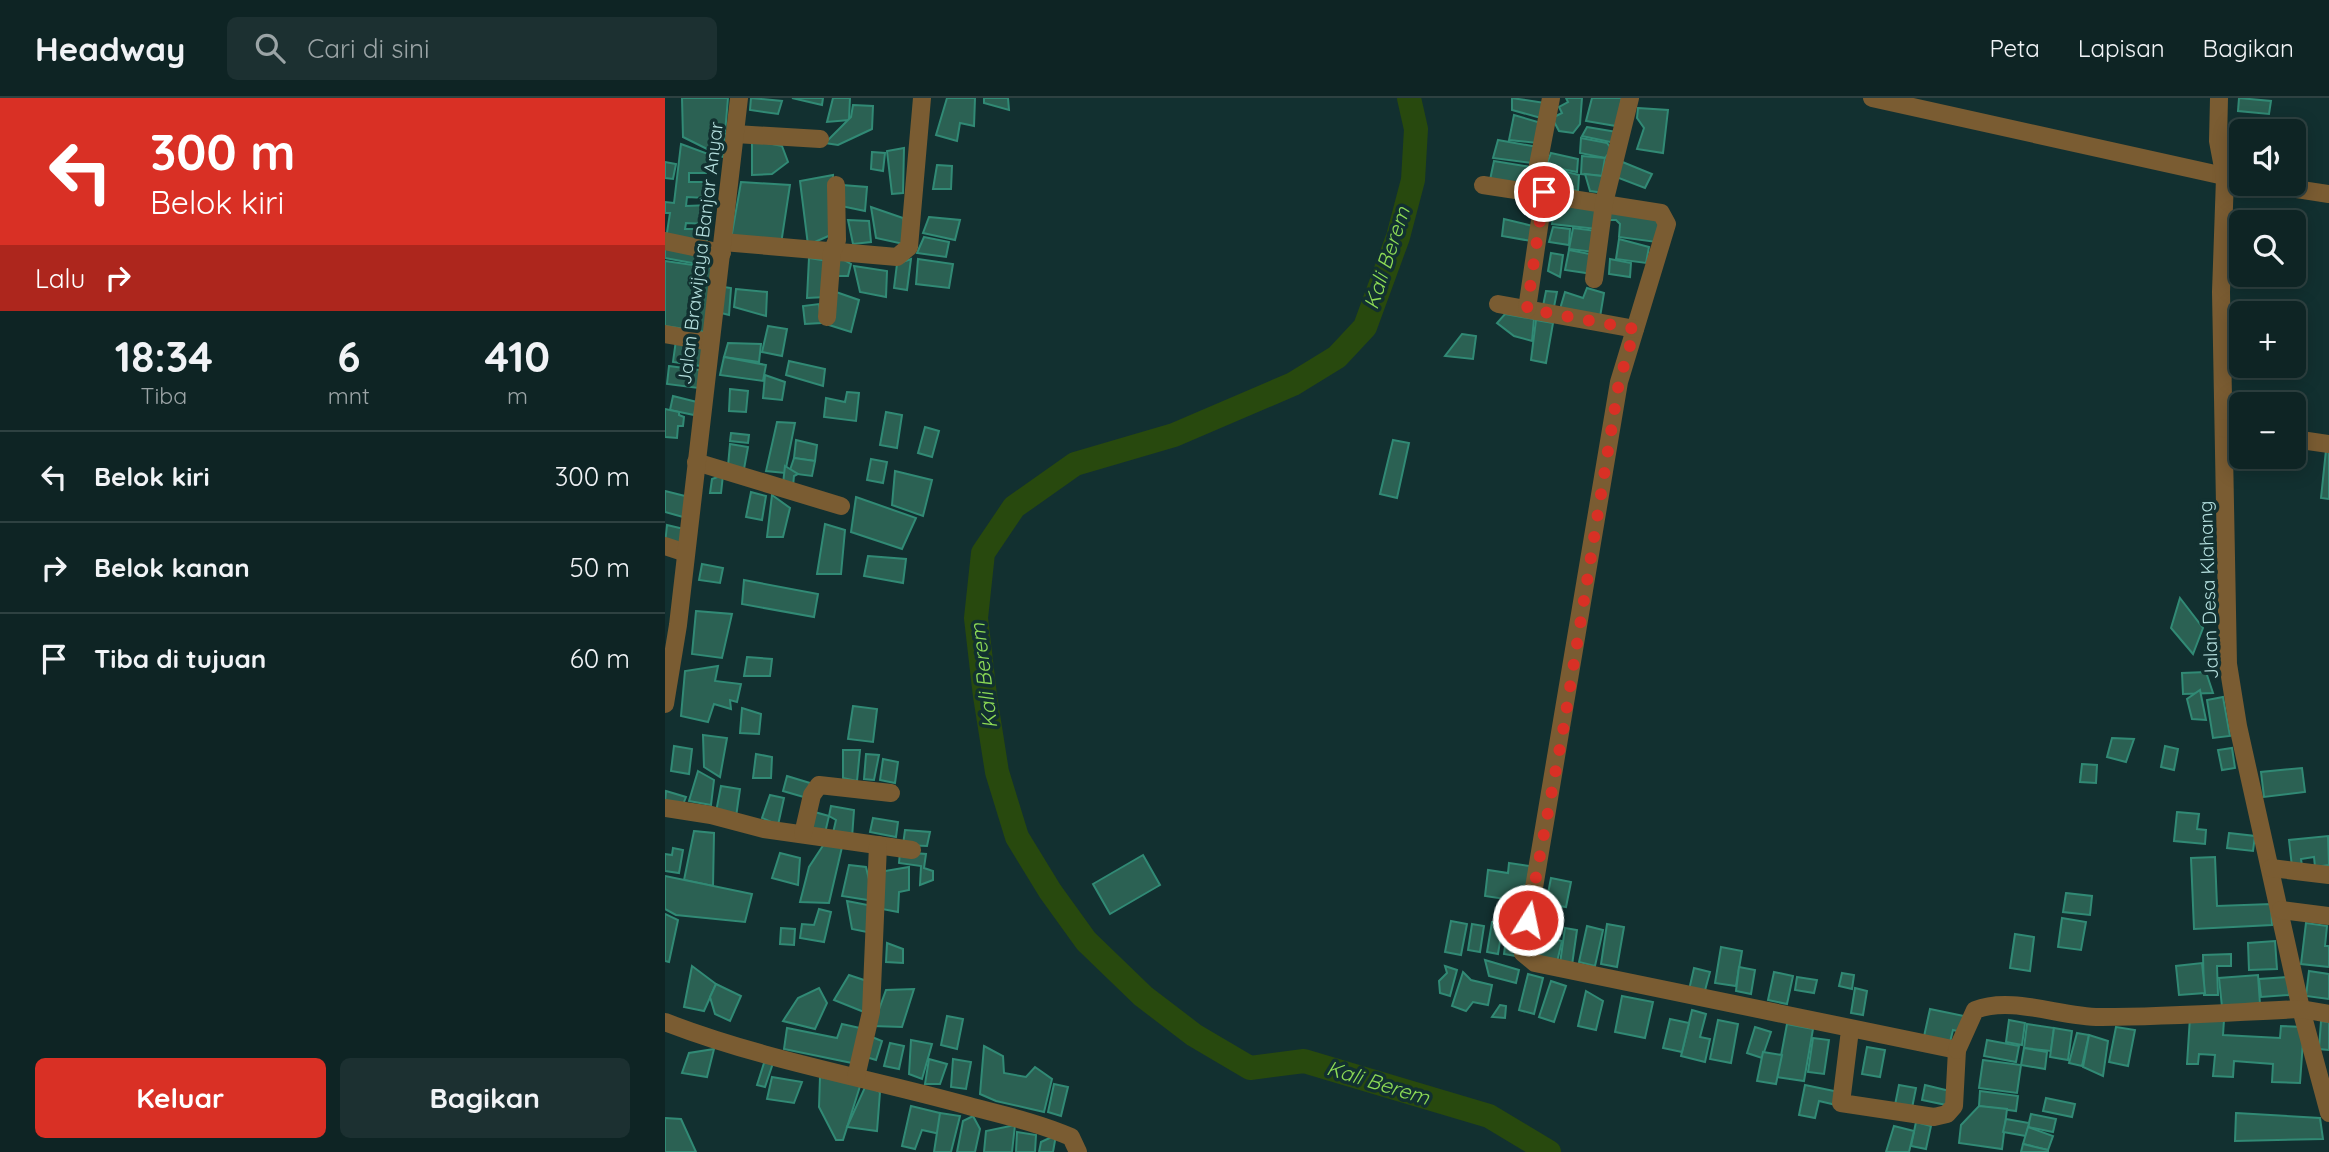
<!DOCTYPE html>
<html lang="id">
<meta charset="utf-8">
<style>
:root{--surface:#0e2424;--page:#1c3031;--text:#f1f3f6;--muted:#9ba4a6;--line:#2e4141;--accent:#d93025}
body{margin:0;font-family:Quicksand,sans-serif;background:var(--page);color:var(--text);height:100vh;display:flex;flex-direction:column;font-size:26px;white-space:nowrap}
*{box-sizing:border-box;margin:0}
p{font-size:23px;color:var(--muted)}
.icon{flex:none;width:38px;height:38px;fill:none;stroke:currentColor;stroke-width:2;stroke-linecap:round;stroke-linejoin:round}
.map{position:relative;flex:1;overflow:hidden}
.sheet{display:flex;flex-direction:column;background:var(--surface);width:665px}
.sheet>*{flex:none}
.guide{background:#d93025;color:#fff;overflow:hidden}
.buttons{position:absolute;left:1564px;top:21px;display:grid;gap:14px}
.buttons a{display:grid;place-items:center;width:77px;height:77px;border-radius:10px;background:var(--surface);box-shadow:0 4px 18px #0003,0 0 0 2px var(--line);font-size:35px}
.pin{position:absolute;display:grid;place-items:center;width:60px;height:60px;color:#fff;margin:-30px;border:4px solid #fff;border-radius:50%;box-shadow:0 2px 7px #0007}
.me{position:absolute;width:77px;margin:-38px;rotate:10deg;stroke-linejoin:round;filter:drop-shadow(0 0 5px #0008)}
.turn{display:flex;align-items:center;gap:24px;height:147px;padding:0 35px;font-size:32px}
.turn .icon{width:91px;height:91px;stroke-width:2.5}
.turn b{display:block;font-size:49px;line-height:60px}
.then{display:flex;align-items:center;height:66px;padding:0 35px;background:#0003;gap:14px;font-size:26px}
.eta{display:flex;justify-content:space-evenly;align-items:center;height:119px;text-align:center}
.eta b{font-size:42px;font-weight:800;line-height:49px}
.button{display:flex;gap:14px;margin-top:auto;padding:14px 35px}
.button a{flex:1;height:80px;border-radius:10px;background:var(--accent);color:#fff;font-size:28px;font-weight:800;line-height:80px;text-align:center}
.button a+a{background:var(--page);color:var(--text)}
ul{padding:0;list-style:none}
li{display:flex;align-items:center;gap:21px;height:91px;padding:0 35px;border-top:2px solid var(--line)}
li div{flex:1}
li b{display:block;font-size:26px}
li em{font-style:normal}
header{display:flex;align-items:center;gap:42px;box-sizing:border-box;height:98px;padding:0 35px;background:var(--surface);border-bottom:2px solid var(--line)}
header strong{font-size:33px}
nav{display:flex;gap:38px;margin-inline-start:auto;font-size:24px}
.search{width:490px;height:63px;background:var(--page);display:flex;align-items:center;gap:18px;box-sizing:border-box;padding:0 24px;border-radius:10px;color:var(--muted);font-size:26px}
main{display:flex;flex:1;min-height:0}
.map>svg:first-child{display:block}
</style>
<header>
<strong>Headway</strong>
<div class="search"><svg class="icon" aria-label="search" viewBox="0 0 24 24"><circle cx="10" cy="10" r="6"/><path d="M15 15l6 6"/></svg>Cari di sini</div>
<nav><a>Peta</a><a>Lapisan</a><a>Bagikan</a></nav>
</header>
<main>
<section class="sheet">
<div class="guide">
<div class="turn"><svg class="icon" aria-label="left" viewBox="0 0 24 24"><path d="M17 20v-9H6M10 6l-5 5 5 5"/></svg><div><b>300 m</b>Belok kiri</div></div>
<div class="then">Lalu<svg class="icon" aria-label="right" viewBox="0 0 24 24"><path d="M7 20v-9h11M14 6l5 5-5 5"/></svg></div>
</div>
<div class="eta">
<div><b>18:34</b><p>Tiba</p></div>
<div><b>6</b><p>mnt</p></div>
<div><b>410</b><p>m</p></div>
</div>
<ul>
<li><svg class="icon" aria-label="left" viewBox="0 0 24 24"><path d="M17 20v-9H6M10 6l-5 5 5 5"/></svg><div><b>Belok kiri</b></div><em>300 m</em></li>
<li><svg class="icon" aria-label="right" viewBox="0 0 24 24"><path d="M7 20v-9h11M14 6l5 5-5 5"/></svg><div><b>Belok kanan</b></div><em>50 m</em></li>
<li><svg class="icon" aria-label="arrive" viewBox="0 0 24 24"><path d="M6 21V4h12l-3 4 3 4H6"/></svg><div><b>Tiba di tujuan</b></div><em>60 m</em></li>
</ul>
<div class="button"><a>Keluar</a><a>Bagikan</a></div>
</section>
<div class="map">
<svg width="1664" height="1054" viewBox="0 0 1664 1054">
<rect width="100%" height="100%" fill="#123030"/>
<g fill="none" stroke-linecap="round" stroke-linejoin="round">
<path stroke="#28490e" stroke-width="24" d="M744,0L751,31L748,82L733,139L700,229L672,259L628,286L509,337L410,366L349,409L318,455L311,520L320,598L332,674L352,739L385,793L421,843L478,898L529,937L585,970L639,963L824,1018L884,1054"/>
</g>
<g fill="#2b6153" stroke="#318a75" stroke-width="2">
<path d="M17,0H63L58,59L18,39Z"/>
<path d="M86,0L117,3L113,16L85,12Z"/>
<path d="M127,0H158L157,7Z"/>
<path d="M168,0H185L184,22L162,24Z"/>
<path d="M282,0H310L309,28L295,25L292,43L271,37Z"/>
<path d="M319,0H343L344,12L319,5Z"/>
<path d="M847,0L880,5L876,20L847,12Z"/>
<path d="M901,0H917L915,26L908,35L894,33L887,20L897,15L894,9L903,4Z"/>
<path d="M927,0H957L951,28L921,23Z"/>
<path d="M1574,0L1606,3L1604,16L1573,13Z"/>
<path d="M188,7L208,8L207,31L173,47L160,45L186,19Z"/>
<path d="M973,10L1003,12L998,55L972,51L979,30L972,20Z"/>
<path d="M849,17L876,25L872,45L844,42Z"/>
<path d="M922,29L952,34L950,45L917,38Z"/>
<path d="M916,40L942,45L947,51L940,60L915,55Z"/>
<path d="M87,42L117,48L123,64L107,76L87,77Z"/>
<path d="M833,42L873,49L867,65L828,60Z"/>
<path d="M16,46L46,57L41,75H24V84H42L40,100L22,99L21,108L45,107L42,126L21,125L20,131H42V146L1,141L5,115H0V104L9,105Z"/>
<path d="M1562,46L1577,48V73L1560,71Z"/>
<path d="M239,50L238,95L227,96L222,53Z"/>
<path d="M207,54L220,55L218,73L206,71Z"/>
<path d="M886,55L913,61L912,74L881,68Z"/>
<path d="M917,58L940,60L937,78L916,76Z"/>
<path d="M829,63L866,69L863,87L825,82Z"/>
<path d="M955,63L987,76L980,90L951,79Z"/>
<path d="M0,64L11,66L8,81L0,80Z"/>
<path d="M272,67L287,68L286,91H268Z"/>
<path d="M877,68L914,77L913,93L872,84Z"/>
<path d="M920,76L937,78L940,95L925,93Z"/>
<path d="M168,77V136L143,147L135,83Z"/>
<path d="M76,84L125,87L116,146L66,141Z"/>
<path d="M177,87L202,89L200,113L176,108Z"/>
<path d="M890,105L935,108L932,131L887,126Z"/>
<path d="M206,109L238,120L243,147L211,140Z"/>
<path d="M945,113L995,120L991,144L954,139L955,126L951,122H944Z"/>
<path d="M264,119L295,122L290,142L258,135Z"/>
<path d="M839,121L872,129V144L837,138Z"/>
<path d="M183,122L204,123L206,144L188,146Z"/>
<path d="M888,129L905,131L904,147L884,144Z"/>
<path d="M908,130L932,133L929,154L904,151Z"/>
<path d="M259,139L284,144L281,159L252,155Z"/>
<path d="M954,141L984,149L981,165L951,161Z"/>
<path d="M0,149L40,156L38,167L0,160Z"/>
<path d="M904,152L930,157L928,176L900,172Z"/>
<path d="M886,155L898,157L895,179L883,173Z"/>
<path d="M170,157L186,166L183,178H167Z"/>
<path d="M144,160L163,163L161,199L142,200Z"/>
<path d="M246,161L242,192L229,190L232,166Z"/>
<path d="M253,161L288,166L284,190L251,186Z"/>
<path d="M945,161L966,165L965,179L944,176Z"/>
<path d="M0,163L49,170L40,234L0,228Z"/>
<path d="M189,168L222,173L221,199L195,194Z"/>
<path d="M59,189L66,190L64,217L56,215Z"/>
<path d="M922,190L939,195L935,219L895,211L900,194L918,200Z"/>
<path d="M71,191L102,194L101,218L69,209Z"/>
<path d="M881,193L892,194L889,209L878,208Z"/>
<path d="M171,194L194,202L186,234L164,227Z"/>
<path d="M154,206L156,225L140,226L138,208Z"/>
<path d="M840,216L869,221L867,243L849,238L832,225Z"/>
<path d="M871,222L888,225L881,265L866,262Z"/>
<path d="M103,228L122,231L117,258L97,254Z"/>
<path d="M797,236L811,238L808,261L780,258Z"/>
<path d="M11,242L39,245L36,268L8,264Z"/>
<path d="M63,245L96,246L94,264L59,259Z"/>
<path d="M59,259L101,267L98,283L55,277Z"/>
<path d="M124,263L160,271L158,288L121,277Z"/>
<path d="M4,268L35,272L33,290L2,286Z"/>
<path d="M100,277L120,284L117,302L98,300Z"/>
<path d="M65,291L83,293L81,314L64,313Z"/>
<path d="M182,294L194,295L191,323L159,319L161,300L180,304Z"/>
<path d="M8,298L32,304L29,317L5,312Z"/>
<path d="M0,311L14,314V317L19,319L18,328H13L12,340L0,339Z"/>
<path d="M221,314L237,317L232,350L215,347Z"/>
<path d="M112,324L130,325L120,375L101,373Z"/>
<path d="M260,329L274,333L267,359L253,355Z"/>
<path d="M66,335L84,337L83,345L65,343Z"/>
<path d="M131,342L152,347L150,363L129,360Z"/>
<path d="M728,342L744,345L732,400L715,396Z"/>
<path d="M65,346L83,349L79,371L63,368Z"/>
<path d="M1661,352L1664,353V401L1656,400Z"/>
<path d="M129,360L150,363L147,378L124,375Z"/>
<path d="M206,361L222,364L218,385L202,382Z"/>
<path d="M120,368L133,376L129,378L128,388L118,386Z"/>
<path d="M230,373L267,382L258,418L227,407Z"/>
<path d="M58,377L56,395H45L47,381Z"/>
<path d="M0,393L24,399L18,419L0,414Z"/>
<path d="M86,394L101,398L97,422L81,419Z"/>
<path d="M107,397L125,410L118,439H102Z"/>
<path d="M191,399L251,420L237,451L186,434Z"/>
<path d="M160,426L180,432L176,476H152Z"/>
<path d="M2,427L19,431L15,448L0,446Z"/>
<path d="M203,458L241,461L238,485L199,478Z"/>
<path d="M37,466L58,470L55,485L34,482Z"/>
<path d="M79,482L153,496L149,519L77,506Z"/>
<path d="M1515,500L1538,530L1528,556L1506,530Z"/>
<path d="M31,513L67,516L57,560L27,556Z"/>
<path d="M1543,534L1560,537L1557,559L1540,557Z"/>
<path d="M82,559L107,561L105,578H79Z"/>
<path d="M53,568L50,583L76,586L72,604L65,602L66,611L49,606L43,624L16,618L20,573Z"/>
<path d="M1541,574L1548,595L1518,596L1517,575Z"/>
<path d="M1535,592L1541,622L1527,621L1522,601Z"/>
<path d="M1558,599L1565,638L1548,640L1542,602Z"/>
<path d="M188,608L212,611L208,644L183,641Z"/>
<path d="M77,610L96,616L94,636L75,635Z"/>
<path d="M38,637L62,640L55,679L39,669Z"/>
<path d="M1447,640L1469,641L1461,664L1442,659Z"/>
<path d="M9,648L27,651L24,676L6,673Z"/>
<path d="M1500,648L1513,651L1509,672L1496,669Z"/>
<path d="M1567,650L1570,670L1557,672L1553,652Z"/>
<path d="M178,652H195L192,683L178,680Z"/>
<path d="M91,656L107,659L106,680H88Z"/>
<path d="M201,656L214,657L209,682L199,681Z"/>
<path d="M218,661L233,664L230,685L215,682Z"/>
<path d="M1417,666L1432,667L1431,685L1415,684Z"/>
<path d="M1637,670L1640,694L1599,699L1596,674Z"/>
<path d="M33,673L49,682L46,707L24,703Z"/>
<path d="M122,678L145,685L142,700L118,693Z"/>
<path d="M56,688L75,691L71,719L51,714Z"/>
<path d="M1,693L21,699L17,709L0,704Z"/>
<path d="M105,697L119,700L113,727L97,720Z"/>
<path d="M166,708L189,712L187,740L168,735L171,722L164,718Z"/>
<path d="M146,713L164,718L160,735L141,731Z"/>
<path d="M1512,714L1534,716L1532,731L1541,732L1540,746L1509,743Z"/>
<path d="M208,720L233,724L231,739L205,734Z"/>
<path d="M240,732L265,734L262,748L238,747Z"/>
<path d="M29,733L49,735L48,788L19,782Z"/>
<path d="M1564,735L1590,738L1588,753L1562,750Z"/>
<path d="M1663,738L1664,767L1650,769L1649,759L1636,761L1637,768L1627,769L1624,742Z"/>
<path d="M159,746L177,749L164,805L135,804L144,769Z"/>
<path d="M8,750L18,752L14,775L0,773V756L7,757Z"/>
<path d="M235,754L261,756L259,770L268,773V782L255,787L256,768L234,765Z"/>
<path d="M115,755L135,760L133,787L107,780Z"/>
<path d="M478,757L495,787L445,816L428,786Z"/>
<path d="M1550,759L1552,808L1606,806L1607,827L1529,831L1526,760Z"/>
<path d="M844,765L865,768L860,804L820,798L823,772L843,775Z"/>
<path d="M184,767L201,769L209,803L177,798Z"/>
<path d="M244,769V792L234,794L233,814L217,811L214,774Z"/>
<path d="M0,778L87,796L80,824L11,817L0,811Z"/>
<path d="M886,780L906,784L901,809L881,806Z"/>
<path d="M1401,795L1427,798L1425,817L1398,814Z"/>
<path d="M182,803L208,808L207,835L187,831Z"/>
<path d="M154,811L166,814L159,844L135,840L137,826L149,827Z"/>
<path d="M0,816L13,822L4,864L0,863Z"/>
<path d="M1397,820L1421,824L1416,852L1393,849Z"/>
<path d="M786,823L802,826L796,857L780,854Z"/>
<path d="M827,824L838,825L833,856L822,854Z"/>
<path d="M1641,825L1662,828L1660,848H1664V869L1636,866Z"/>
<path d="M807,826L819,828L815,854L803,852Z"/>
<path d="M942,826L959,829L952,869L936,866Z"/>
<path d="M922,828L938,832L930,868L914,864Z"/>
<path d="M878,829L889,831L887,841L897,843L892,864L871,859Z"/>
<path d="M116,830L130,831L129,847L115,846Z"/>
<path d="M900,830L912,832L907,867L895,865Z"/>
<path d="M842,834L854,836L851,858L839,856Z"/>
<path d="M1350,836L1369,839L1365,873L1345,870Z"/>
<path d="M1610,843L1612,871L1584,872L1583,845Z"/>
<path d="M222,845L238,851V865L221,864Z"/>
<path d="M1056,849L1077,853L1071,888L1050,885Z"/>
<path d="M1566,856V868H1552L1553,897H1539L1538,857Z"/>
<path d="M820,862L854,872L851,885L824,878Z"/>
<path d="M1537,865L1540,895L1514,897L1511,868Z"/>
<path d="M27,868L51,886L39,913L19,909Z"/>
<path d="M780,868L792,872L785,898L775,895L774,883L782,875Z"/>
<path d="M1074,869L1090,872L1086,896L1071,893Z"/>
<path d="M1029,870L1045,874L1039,896L1024,892Z"/>
<path d="M1644,873L1664,876V901L1641,898Z"/>
<path d="M798,874L806,882L827,887L823,907L808,904L801,913L787,908Z"/>
<path d="M1109,874L1128,878L1122,906L1103,902Z"/>
<path d="M1177,875L1189,877L1187,891L1174,888Z"/>
<path d="M863,876L878,880L869,916L854,912Z"/>
<path d="M184,877L202,883L199,914L169,902Z"/>
<path d="M1593,877L1595,906L1557,909L1554,880Z"/>
<path d="M1132,879L1152,882L1149,895L1130,892Z"/>
<path d="M1623,879L1624,897L1596,899L1594,881Z"/>
<path d="M886,883L901,888L889,924L874,919Z"/>
<path d="M51,886L76,898L65,923L50,916L45,899Z"/>
<path d="M154,890L162,905L150,931L118,923L133,900Z"/>
<path d="M1190,890L1202,893L1198,917L1186,915Z"/>
<path d="M249,891L237,929L208,928L221,892Z"/>
<path d="M921,893L938,903L931,932L913,928Z"/>
<path d="M957,898L988,904L980,940L950,934Z"/>
<path d="M835,907L841,908L840,920L827,919Z"/>
<path d="M1265,911L1299,918L1296,934L1288,932L1284,948L1258,943Z"/>
<path d="M1027,912L1041,916L1035,939L1045,941L1040,964L1016,958Z"/>
<path d="M282,918L298,921L292,951L276,947Z"/>
<path d="M1525,919L1559,922L1558,937L1615,940L1616,928L1639,929L1635,985L1607,984L1608,966L1569,963L1568,979L1548,978L1550,957L1534,956L1533,966H1522Z"/>
<path d="M1005,921L1024,925L1017,954L998,950Z"/>
<path d="M1053,922L1073,926L1066,965L1045,961Z"/>
<path d="M1344,922L1360,925L1357,947L1341,944Z"/>
<path d="M1656,923L1664,924V952L1654,951Z"/>
<path d="M177,926L195,930L187,965L119,951L122,930L172,940Z"/>
<path d="M1122,926L1148,931L1139,983L1112,979Z"/>
<path d="M1362,926L1389,930L1386,953L1359,950Z"/>
<path d="M1090,929L1106,934L1097,960L1082,955Z"/>
<path d="M1451,929L1470,932L1463,968L1444,964Z"/>
<path d="M1389,930L1407,933L1403,962L1385,959Z"/>
<path d="M1412,935L1424,937L1417,968L1404,965Z"/>
<path d="M1424,937L1443,943L1438,978L1418,969Z"/>
<path d="M207,939L217,943L211,962L201,959Z"/>
<path d="M1148,940L1164,942L1159,976L1143,974Z"/>
<path d="M246,942L267,946L257,981L244,976Z"/>
<path d="M1322,942L1354,948L1351,964L1319,958Z"/>
<path d="M225,945L239,948L234,971L219,968Z"/>
<path d="M319,948L338,958L339,975L361,979L370,969L387,981L379,1014L331,1003L315,996Z"/>
<path d="M1202,949L1220,952L1215,979L1197,976Z"/>
<path d="M1359,950L1382,954L1380,971L1356,967Z"/>
<path d="M49,951L42,979L17,975L24,955Z"/>
<path d="M1098,954L1117,957L1111,986L1092,983Z"/>
<path d="M264,961L282,966L275,986H260Z"/>
<path d="M288,961L306,964L301,991L286,989Z"/>
<path d="M1318,962L1356,967L1352,995L1314,990Z"/>
<path d="M99,965H108L100,989L92,987Z"/>
<path d="M107,979L137,984L129,1005L102,1001Z"/>
<path d="M155,979L196,985L178,1042H171L154,1009Z"/>
<path d="M389,986L403,989L396,1018L383,1014Z"/>
<path d="M201,987L215,994L212,1033L182,1029Z"/>
<path d="M1140,987L1174,994L1171,1007L1154,1003L1150,1020L1134,1017Z"/>
<path d="M1234,987L1251,990L1247,1010L1230,1007Z"/>
<path d="M1260,987L1289,994L1286,1008L1257,1002Z"/>
<path d="M1315,993L1353,998L1351,1013L1314,1008Z"/>
<path d="M1381,1000L1410,1006L1407,1019L1378,1013Z"/>
<path d="M246,1008L275,1015V1036L257,1032L250,1051L237,1048Z"/>
<path d="M1314,1008L1342,1011L1337,1051L1294,1045L1296,1027Z"/>
<path d="M275,1015L295,1018L286,1054H269Z"/>
<path d="M1571,1015L1655,1020L1658,1041L1570,1043Z"/>
<path d="M1366,1016L1391,1021L1388,1034L1363,1029Z"/>
<path d="M308,1018L315,1031L310,1054H292L298,1023Z"/>
<path d="M0,1020L16,1021L31,1054H0Z"/>
<path d="M1341,1021L1364,1025L1361,1038L1338,1034Z"/>
<path d="M1251,1024L1266,1028L1261,1051L1246,1048Z"/>
<path d="M350,1027L347,1054H319L321,1033Z"/>
<path d="M1229,1028L1249,1033L1244,1054H1221Z"/>
<path d="M1363,1029L1388,1038L1383,1052L1358,1046Z"/>
<path d="M352,1034L371,1037L370,1054H351Z"/>
<path d="M391,1037L388,1054H374L376,1044Z"/>
<path d="M1358,1046L1383,1052V1054H1356Z"/>
</g>
<g fill="none" stroke-linecap="round" stroke-linejoin="round">
<g stroke="#7a5c32" stroke-width="18">
<path d="M1207,0L1577,82"/>
<path d="M1554,0L1553,43L1560,80L1556,194L1563,566L1573,628L1636,911L1664,1015"/>
<path d="M70,36L155,41"/>
<path d="M1598,86L1664,96"/>
<path d="M818,87L996,115L1002,126L954,284L858,855L870,865L1292,952L1289,1008L1282,1016L1269,1019L1176,1005L1185,932"/>
<path d="M868,93L886,0"/>
<path d="M0,143L57,155"/>
<path d="M58,144L232,159L244,149L257,0"/>
<path d="M929,181L939,105L965,0"/>
<path d="M833,206L970,231"/>
<path d="M862,211L879,95"/>
<path d="M162,219L167,154L172,142L171,87"/>
<path d="M0,236L45,244"/>
<path d="M1559,330L1577,333"/>
<path d="M1629,341L1664,346"/>
<path d="M31,364L176,408"/>
<path d="M0,448L21,455"/>
<path d="M0,606L13,527L74,0"/>
<path d="M0,710L46,717L99,731L247,752"/>
<path d="M138,736L147,697L154,687L226,695"/>
<path d="M1606,770L1664,777"/>
<path d="M1616,812L1664,818"/>
<path d="M0,924C98,962 203,980 304,1008C338,1017 374,1025 406,1039L413,1054"/>
<path d="M1292,952L1310,912C1348,897 1397,920 1437,919C1504,919 1570,914 1636,911L1664,916"/>
<path d="M191,979L206,914L213,747"/>
</g>
</g>
<g fill="none" stroke-linecap="round" stroke-linejoin="round">
<path stroke="#d93025" stroke-width="12" stroke-dasharray="0 21.6" d="M863,822L898,633L954,284L970,231L862,211L879,94"/>
</g>
<g text-anchor="middle" stroke-width="7" stroke-linejoin="round" paint-order="stroke">
<g font-size="19" fill="#b4dfde" stroke="#123030">
<text transform="translate(35 155) rotate(-83)" y="7">Jalan Brawijaya Banjar Anyar</text>
<text transform="translate(1543 492) rotate(-92)" y="7">Jalan Desa Klahang</text>
</g>
<g font-size="21" font-style="italic" fill="#8edc56" stroke="#123030">
<text transform="translate(722 160) rotate(-72)" y="7">Kali Berem</text>
<text transform="translate(319 578) rotate(-97)" y="7">Kali Berem</text>
<text transform="translate(713 985) rotate(17)" y="7">Kali Berem</text>
</g>
</g>
</svg>
<div class="buttons">
<a><svg class="icon" aria-label="sound" viewBox="0 0 24 24"><path d="M4 9h4l5-4v14l-5-4H4zM17 9q2 3 0 6"/></svg></a>
<a><svg class="icon" aria-label="search" viewBox="0 0 24 24"><circle cx="10" cy="10" r="6"/><path d="M15 15l6 6"/></svg></a>
<a>+</a>
<a>−</a>
</div>
<div class="pin" style="left:879px;top:94px;background:#d93025"><svg class="icon" aria-label="arrive" viewBox="0 0 24 24"><path d="M6 21V4h12l-3 4 3 4H6"/></svg></div>
<svg class="me" style="left:863px;top:822px" viewBox="-20 -20 40 40"><circle r="17" fill="#d93025" stroke="#fff" stroke-width="3"/><path d="M0-11L8 9 0 5-8 9z" fill="#fff"/></svg>
</div>
</main>
